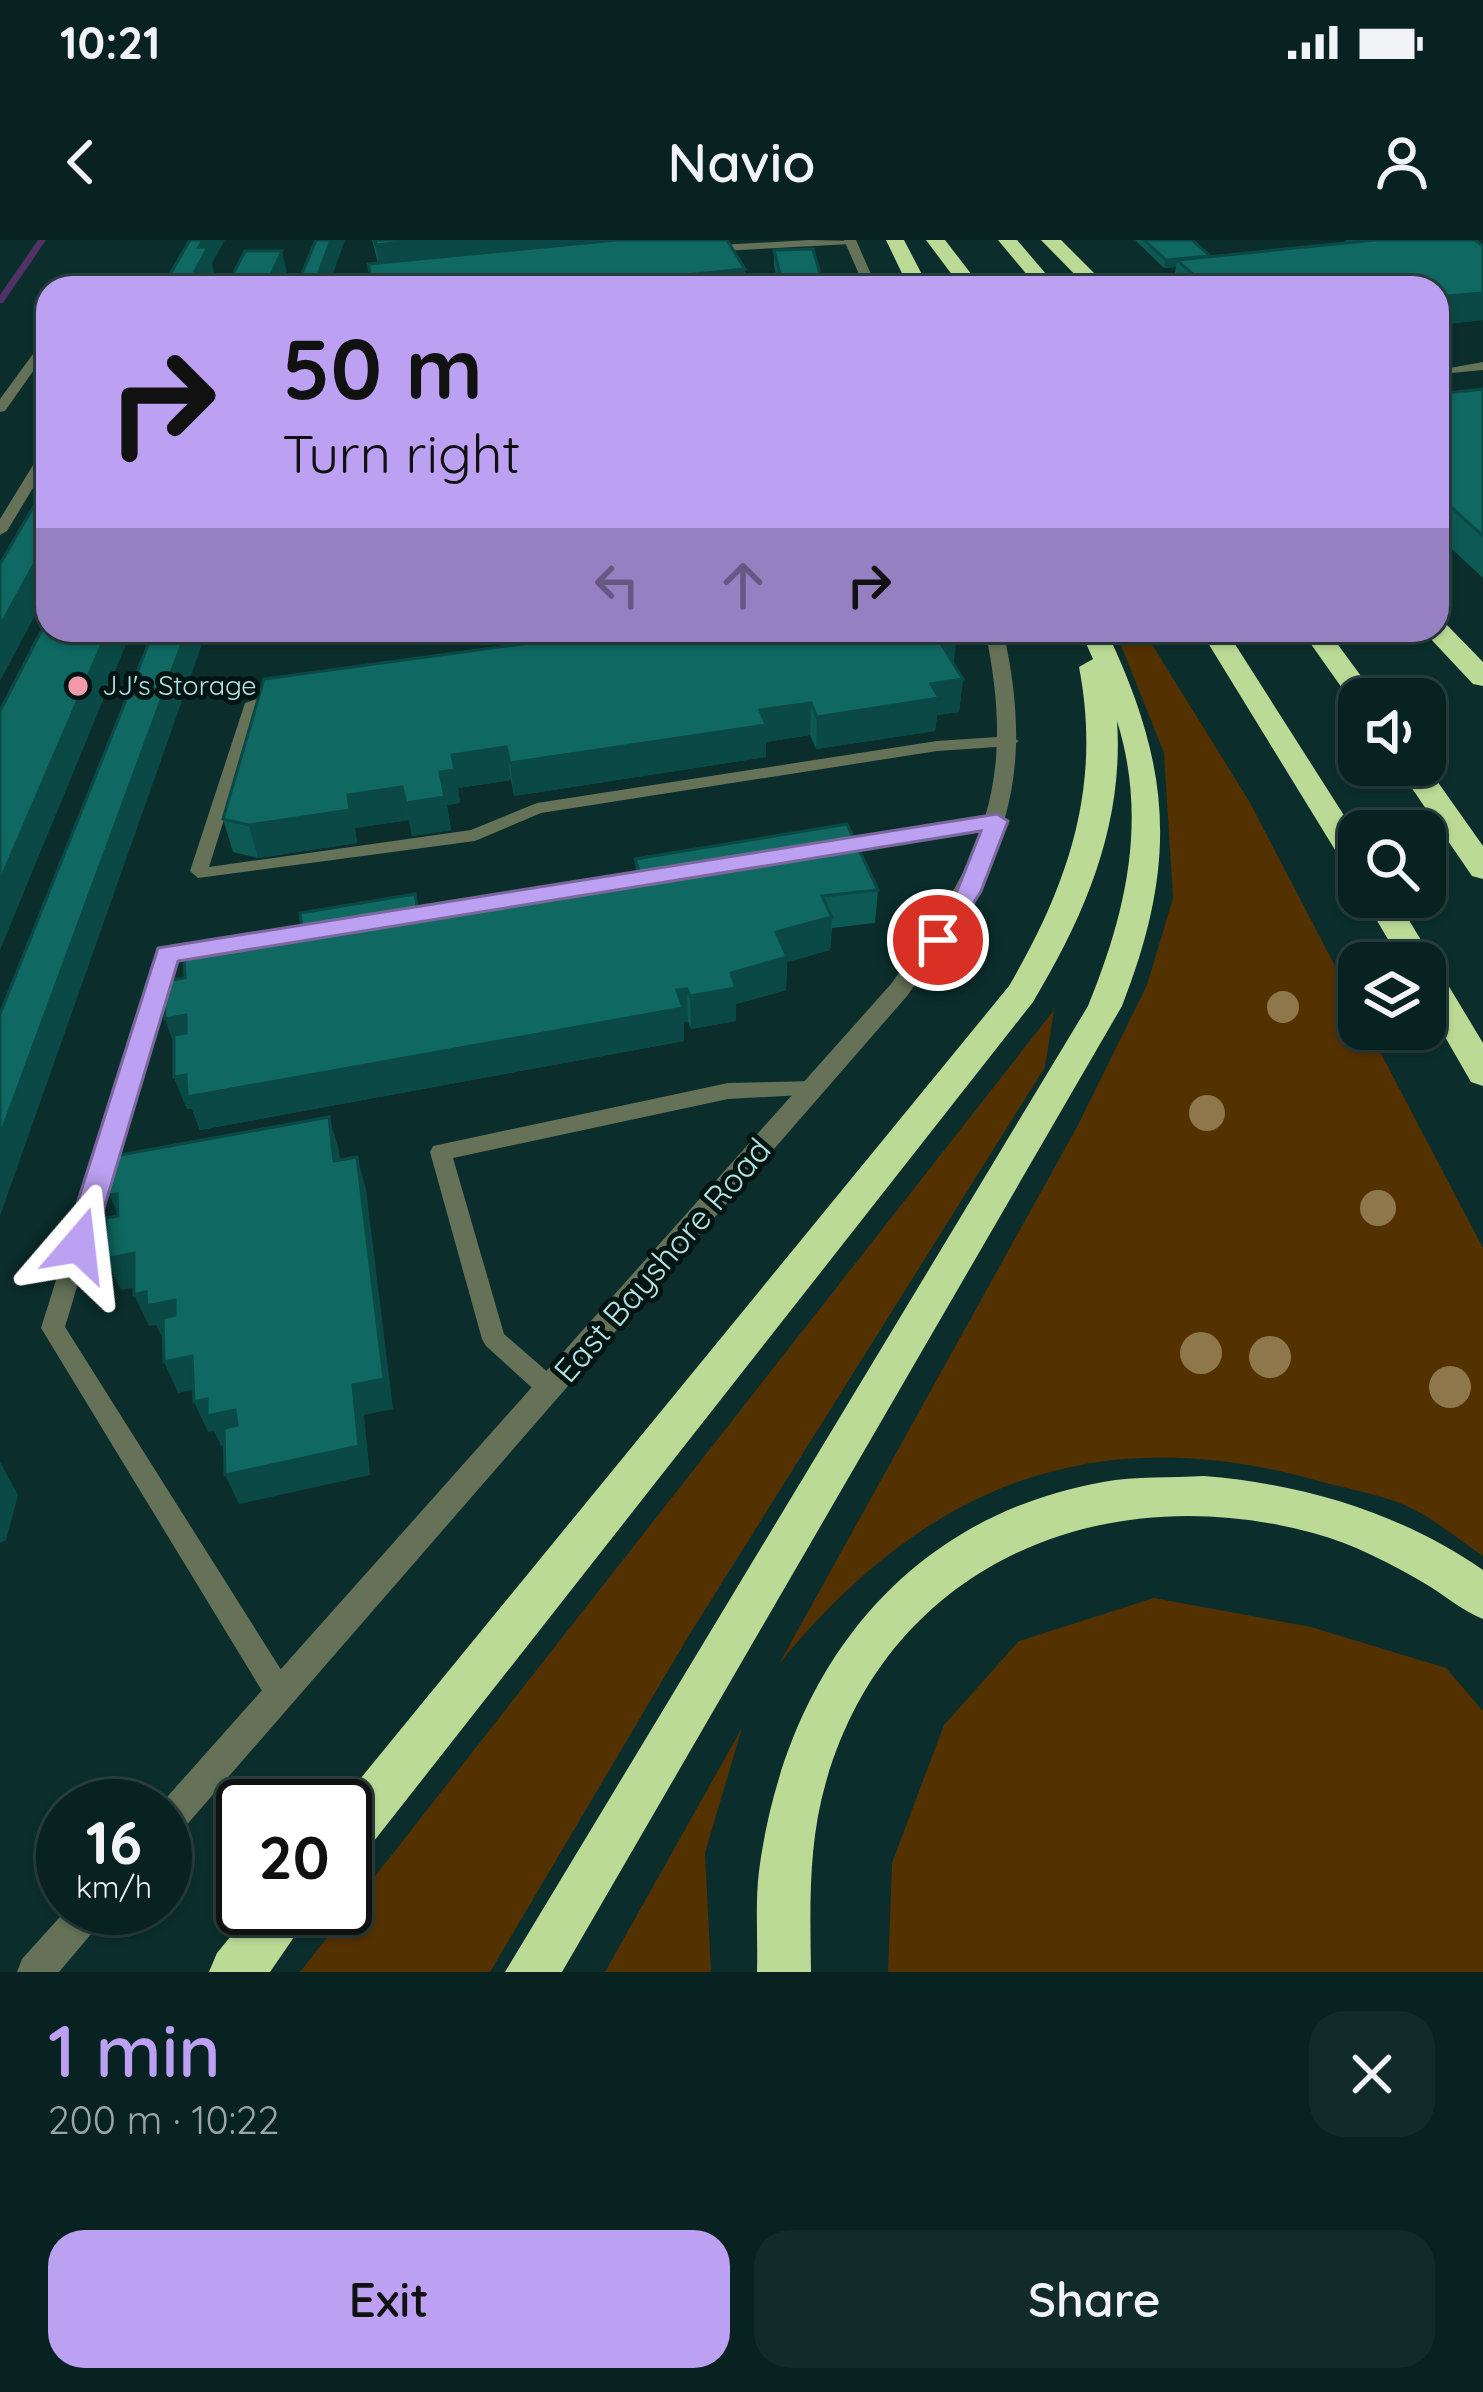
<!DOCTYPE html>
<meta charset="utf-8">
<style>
:root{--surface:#082221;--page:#112a2a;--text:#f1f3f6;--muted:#98a4a5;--line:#293f3f;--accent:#bca0f2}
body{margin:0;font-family:Quicksand,sans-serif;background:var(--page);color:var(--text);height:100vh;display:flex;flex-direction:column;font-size:45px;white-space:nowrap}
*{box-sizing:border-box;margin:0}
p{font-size:39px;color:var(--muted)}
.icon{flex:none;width:66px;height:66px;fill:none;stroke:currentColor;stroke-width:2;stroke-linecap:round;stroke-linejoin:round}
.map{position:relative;height:1732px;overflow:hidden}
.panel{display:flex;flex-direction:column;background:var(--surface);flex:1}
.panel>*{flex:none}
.hud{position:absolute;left:36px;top:36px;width:1413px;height:366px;border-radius:36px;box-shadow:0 3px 9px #0004,0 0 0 3px var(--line);background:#bca0f2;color:#111;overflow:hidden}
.controls{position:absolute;left:1338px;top:438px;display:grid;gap:24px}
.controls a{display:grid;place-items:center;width:108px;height:108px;border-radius:24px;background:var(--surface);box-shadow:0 3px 9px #0004,0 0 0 3px var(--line);font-size:60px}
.speed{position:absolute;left:36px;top:1539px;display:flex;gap:24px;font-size:60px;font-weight:700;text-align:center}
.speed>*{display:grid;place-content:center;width:156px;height:156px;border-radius:50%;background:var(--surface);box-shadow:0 3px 9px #0004,0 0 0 3px var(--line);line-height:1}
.speed small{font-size:30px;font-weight:400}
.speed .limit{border:6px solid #111;border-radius:18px;background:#fff;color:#111}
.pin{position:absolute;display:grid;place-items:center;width:102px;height:102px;color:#fff;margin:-51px;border:6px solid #fff;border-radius:50%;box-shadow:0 3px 12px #0007}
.me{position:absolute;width:132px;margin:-66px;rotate:17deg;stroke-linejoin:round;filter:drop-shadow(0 0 9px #0008)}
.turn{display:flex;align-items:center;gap:42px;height:252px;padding:0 48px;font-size:54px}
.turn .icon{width:156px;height:156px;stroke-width:2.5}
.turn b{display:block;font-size:84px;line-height:102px}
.lanes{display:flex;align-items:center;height:114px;padding:0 48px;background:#0003;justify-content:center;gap:60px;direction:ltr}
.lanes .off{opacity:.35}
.round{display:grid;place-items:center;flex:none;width:126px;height:126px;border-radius:36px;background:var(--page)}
.overview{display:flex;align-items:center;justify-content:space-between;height:204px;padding:0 48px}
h1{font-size:72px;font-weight:600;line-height:90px;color:var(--accent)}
.primary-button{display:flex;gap:24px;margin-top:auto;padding:24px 48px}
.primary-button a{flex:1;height:138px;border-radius:36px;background:var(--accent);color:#111;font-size:48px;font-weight:600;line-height:138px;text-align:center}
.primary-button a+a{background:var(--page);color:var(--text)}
.status{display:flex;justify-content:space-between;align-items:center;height:84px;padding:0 60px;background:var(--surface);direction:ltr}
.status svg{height:33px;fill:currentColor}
header{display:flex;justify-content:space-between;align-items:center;height:156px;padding:0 48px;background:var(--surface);font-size:54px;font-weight:600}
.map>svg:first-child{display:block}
</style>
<div class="status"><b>10:21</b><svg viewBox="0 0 49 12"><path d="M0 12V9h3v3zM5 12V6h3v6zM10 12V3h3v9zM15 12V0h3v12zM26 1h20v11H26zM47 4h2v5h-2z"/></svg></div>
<header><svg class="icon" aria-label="back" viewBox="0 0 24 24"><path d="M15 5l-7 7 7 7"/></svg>Navio<svg class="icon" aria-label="person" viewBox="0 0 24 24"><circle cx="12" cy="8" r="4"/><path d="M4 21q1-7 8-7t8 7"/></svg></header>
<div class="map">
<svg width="1483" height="1732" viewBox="0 0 1483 1732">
<rect width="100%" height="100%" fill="#0b2e2c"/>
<g fill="#533100">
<path d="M1115,390H1143L1249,561L1359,772V789H1368L1483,1008V1316C1459,1300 1433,1278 1407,1266C1380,1254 1347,1249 1319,1241C1094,1177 925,1245 779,1424L1077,887L1147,745L1173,658L1164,513Z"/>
<path d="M1054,770L1045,827L688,1397L490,1732H300Z"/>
<path d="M1154,1358L1311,1387L1446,1428L1483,1471V1732H888L892,1623L944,1485L1019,1401Z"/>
<path d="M742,1488L705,1613L711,1732H605Z"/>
</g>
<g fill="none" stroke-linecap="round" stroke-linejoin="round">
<path fill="#503168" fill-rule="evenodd" d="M38,0H46L3,63H0V55Z"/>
<g fill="#657257" fill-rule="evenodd">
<path d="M809,0L856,1L851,4L702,12L697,9L702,6Z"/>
<path d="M396,36L400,37V41L360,46L354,43Z"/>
<path d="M48,98V110L5,171L0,172V159L44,99Z"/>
<path d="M48,208V223L7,291L0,295V279L41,212Z"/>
<path d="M281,451L289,456L287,459L260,466L209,627L471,590L537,563L937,501L1011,496L1019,501L1011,506L937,511L541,573L475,601L198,638L190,631L245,463Z"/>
<path d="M997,575L1006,581L1003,585L831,614L822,608L831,602Z"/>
<path d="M664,628L673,634L670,638L393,684L384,678L393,672Z"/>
<path d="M327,683L334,685L336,689L334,693L175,719L65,1087L290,1444L294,1454L290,1464L280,1468L270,1464L41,1088L160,709Z"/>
<path d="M813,841L823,849L820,854L728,859L453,918L504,1094L558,1141L561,1148L558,1155L549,1158L540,1155L486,1106L482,1099L430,912L433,906L728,843Z"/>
</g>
<path fill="#657257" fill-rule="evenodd" d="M1483,122V130L1451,133L1444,129Z"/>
<g fill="#657257" fill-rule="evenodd">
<path d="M844,0H856L877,48H865Z"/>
<path d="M985,390H1003C1039,549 999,628 907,756L177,1596L165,1601V1566H159L891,744C982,621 1018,545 985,390Z"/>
<path d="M68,1668H108L103,1680L59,1732H17L22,1719Z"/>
</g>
<g fill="#bbda96" fill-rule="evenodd">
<path d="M886,0H904L929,48H909Z"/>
<path d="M926,0H945L982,48H962Z"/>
<path d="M998,0H1017L1058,48H1038Z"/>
<path d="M1041,0H1061L1109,48H1088Z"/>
<path d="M1437,382L1446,384L1483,422V446L1473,444L1428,396L1424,390H1437Z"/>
<path d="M1080,390H1106C1172,528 1178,623 1122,766L562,1732H505L1088,766C1126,673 1148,580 1117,481C1124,585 1085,675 1033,762L363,1615L345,1622V1566H338L1009,746C1069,643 1102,546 1079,427L1093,419Z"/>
<path d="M1200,390H1226L1359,599V634L1348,631Z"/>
<path d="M1301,390H1327L1378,459H1359V466L1354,465Z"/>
<path d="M1425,524L1483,606V639L1472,636L1396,525Z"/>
<path d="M1363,657H1395L1483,803V846L1471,842L1425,762V723H1402Z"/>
<path d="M1204,1236C1303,1244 1401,1273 1483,1330V1379C1463,1371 1447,1357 1429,1346C1392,1324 1354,1304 1313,1293C1103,1236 889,1323 826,1542C808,1604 810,1668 811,1732H757C758,1699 755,1664 759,1631C785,1435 901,1278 1103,1242C1136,1236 1171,1238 1204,1236Z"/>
<path d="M254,1668H314L270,1732H209L217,1713Z"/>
</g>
</g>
<g fill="#8e784b">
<circle cx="1283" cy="767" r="16"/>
<circle cx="1207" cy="873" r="18"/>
<circle cx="1378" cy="968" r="18"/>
<circle cx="1201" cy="1113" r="21"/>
<circle cx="1270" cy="1117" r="21"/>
<circle cx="1450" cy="1147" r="21"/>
</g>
<g fill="#0d5954">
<path d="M372,0H727L745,29V48H372L368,24L378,23Z"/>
<path d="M1135,0H1192L1210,17L1345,3L1346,0H1475L1483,6V80L1437,85V48H1172L1176,27L1164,28Z"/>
<path d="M774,10L823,45V48H779L774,25Z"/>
<path d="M1483,149V338L1437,295V154Z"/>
<path d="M675,390H953L954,424L963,439L959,472L937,475L935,491L816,509L810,495L766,502V517L514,556L511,540L458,548L460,563L447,565L451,590L412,596L409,580L355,588L357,603L258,618L233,612L223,579L629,403L675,397Z"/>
<path d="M635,619L878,650L875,683L832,688L830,710L787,722L786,750L736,764V781L691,789L688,782H684V801L200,890L192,869H187L174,837V803L165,779L185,738L303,697L415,654L420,679L637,643Z"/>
</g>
<g fill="#0a4945">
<path d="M203,0H225L212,23L215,35L208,48H186Z"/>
<path d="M331,0H345L328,48H313Z"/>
<path d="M426,0H707L380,32L376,5Z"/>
<path d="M282,11L287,33L280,48H265Z"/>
<path d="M1210,16L1177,20L1176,27L1164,28L1166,20Z"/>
<path d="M745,29V48H557Z"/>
<path d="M1430,43L1428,48H1383Z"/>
<path d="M1483,53V80L1437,85L1446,56Z"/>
<path d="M48,299V351L0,441V386Z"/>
<path d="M108,390H132L0,710V641Z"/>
<path d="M187,390H207L0,976V896Z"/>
<path d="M957,396L953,428L938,399Z"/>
<path d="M963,439L959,472L937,475L935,491L816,509L817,477L931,444Z"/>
<path d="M811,463L810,495L766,502V517L514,556L510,523L760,470Z"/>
<path d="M506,507L511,540L458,548L460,563L447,565L451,590L412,596L406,563L440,532L452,515Z"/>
<path d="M402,547L409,580L355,588L357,603L258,618L249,585L348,555Z"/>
<path d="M832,677L830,710L787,722L786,750L736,764V781L691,789L690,756L731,733L776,692Z"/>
<path d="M687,749L688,782H684V801L200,890L192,869H187L174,837Z"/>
<path d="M186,775L198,808L177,812L165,779Z"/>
<path d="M329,877L339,910L344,954L334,921Z"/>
<path d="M357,917L366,949L393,1169L364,1175L370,1235L239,1264L225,1235L353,1145Z"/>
<path d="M117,954L124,987L109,955Z"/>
<path d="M134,1013L149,1045L121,1050L106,1019Z"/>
<path d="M146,1052L175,1060L189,1092L162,1097L156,1085L149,1086L134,1055Z"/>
<path d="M192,1116L206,1147L178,1153L164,1122Z"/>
<path d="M207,1159L235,1170L249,1200L221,1206L214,1191L208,1192L194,1162Z"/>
<path d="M0,1222L18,1255L6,1300L0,1303Z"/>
</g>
<g fill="#0f6862" stroke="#0a4945" stroke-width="3">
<path d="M190,0H203L199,7H208L186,48H162Z"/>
<path d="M316,0H331L313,48H296Z"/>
<path d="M375,0H426L376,5Z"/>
<path d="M616,0H727L745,29L557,48H374L368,24Z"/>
<path d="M1144,0H1192L1210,16L1166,20Z"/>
<path d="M1375,0H1475L1483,6V53L1446,56L1430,43L1383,48H1208L1177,20Z"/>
<path d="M813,9L823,45L783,46L774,10Z"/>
<path d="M245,11H282L265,48H226Z"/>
<path d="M1483,149V296L1437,254V154Z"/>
<path d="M48,242V299L0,386V324Z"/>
<path d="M48,378V390H108L0,641V471Z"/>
<path d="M154,390H187L0,896V774Z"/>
<path d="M625,390L629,403L679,396L677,390H953L957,396L938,399L963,439L931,444L939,458L817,477L811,463L760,470L766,485L510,523L506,507L452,515L455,530L440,532L445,557L406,563L402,547L348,555L350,570L249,585L223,579L264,439Z"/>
<path d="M847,584L878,650L822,656L832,677L776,692L787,717L731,733L736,748L690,756L687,749L677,750L683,768L187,857L186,835L174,837V795L186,793V775L165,779L164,741L185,738L184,717L303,697L300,673L415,654L419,679L643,642L635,619Z"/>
<path d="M329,877L334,921L357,917L384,1139L353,1145L359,1206L225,1235L224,1188L237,1185L235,1170L207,1176V1159L194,1162L192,1116L164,1122L163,1078L175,1075V1060L147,1066L146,1052L134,1055V1013L106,1019V978L118,976L117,954L109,955V917Z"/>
</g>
<path fill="#bca0f2" stroke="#7a689d" stroke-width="3" d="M997,574L1008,581L981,651L947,706L938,708L926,700L957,651L981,591L178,721L93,1005L79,1017L64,1005L158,708Z"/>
<circle fill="#f39aaa" stroke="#001513" stroke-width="4.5" cx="78" cy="446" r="12"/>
<g text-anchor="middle" stroke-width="10" stroke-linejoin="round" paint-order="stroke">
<g font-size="27" fill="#b3e3de" stroke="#001513" text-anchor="start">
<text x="102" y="455">JJ's Storage</text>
</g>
<g font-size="33" fill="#b3e3de" stroke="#001513">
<text transform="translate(662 1020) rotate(-49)" y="12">East Bayshore Road</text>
</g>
</g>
</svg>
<div class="controls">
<a><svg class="icon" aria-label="sound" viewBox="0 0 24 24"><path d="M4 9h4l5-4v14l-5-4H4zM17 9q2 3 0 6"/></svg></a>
<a><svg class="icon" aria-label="search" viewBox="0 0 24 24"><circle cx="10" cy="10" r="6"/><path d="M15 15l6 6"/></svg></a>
<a><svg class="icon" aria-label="layers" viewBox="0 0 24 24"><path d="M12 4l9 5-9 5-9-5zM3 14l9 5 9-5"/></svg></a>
</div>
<div class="speed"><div>16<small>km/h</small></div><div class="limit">20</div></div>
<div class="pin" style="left:938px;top:700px;background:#d93025"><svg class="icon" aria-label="arrive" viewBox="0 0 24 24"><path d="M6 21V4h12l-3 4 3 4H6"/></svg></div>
<svg class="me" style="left:79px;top:1005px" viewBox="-20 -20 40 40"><path d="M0-17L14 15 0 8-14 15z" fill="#bca0f2" stroke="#fff" stroke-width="4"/></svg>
<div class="hud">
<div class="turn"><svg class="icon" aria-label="right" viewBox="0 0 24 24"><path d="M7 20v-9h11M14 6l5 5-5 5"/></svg><div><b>50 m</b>Turn right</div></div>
<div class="lanes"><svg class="icon off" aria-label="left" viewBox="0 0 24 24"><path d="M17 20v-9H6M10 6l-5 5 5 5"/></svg><svg class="icon off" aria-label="ahead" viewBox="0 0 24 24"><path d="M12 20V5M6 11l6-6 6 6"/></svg><svg class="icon" aria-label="right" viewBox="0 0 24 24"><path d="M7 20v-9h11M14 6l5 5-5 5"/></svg></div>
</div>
</div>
<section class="panel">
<div class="overview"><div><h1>1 min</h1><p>200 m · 10:22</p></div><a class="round"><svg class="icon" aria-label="close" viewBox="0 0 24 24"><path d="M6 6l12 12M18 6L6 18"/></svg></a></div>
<div class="primary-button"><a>Exit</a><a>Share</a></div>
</section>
